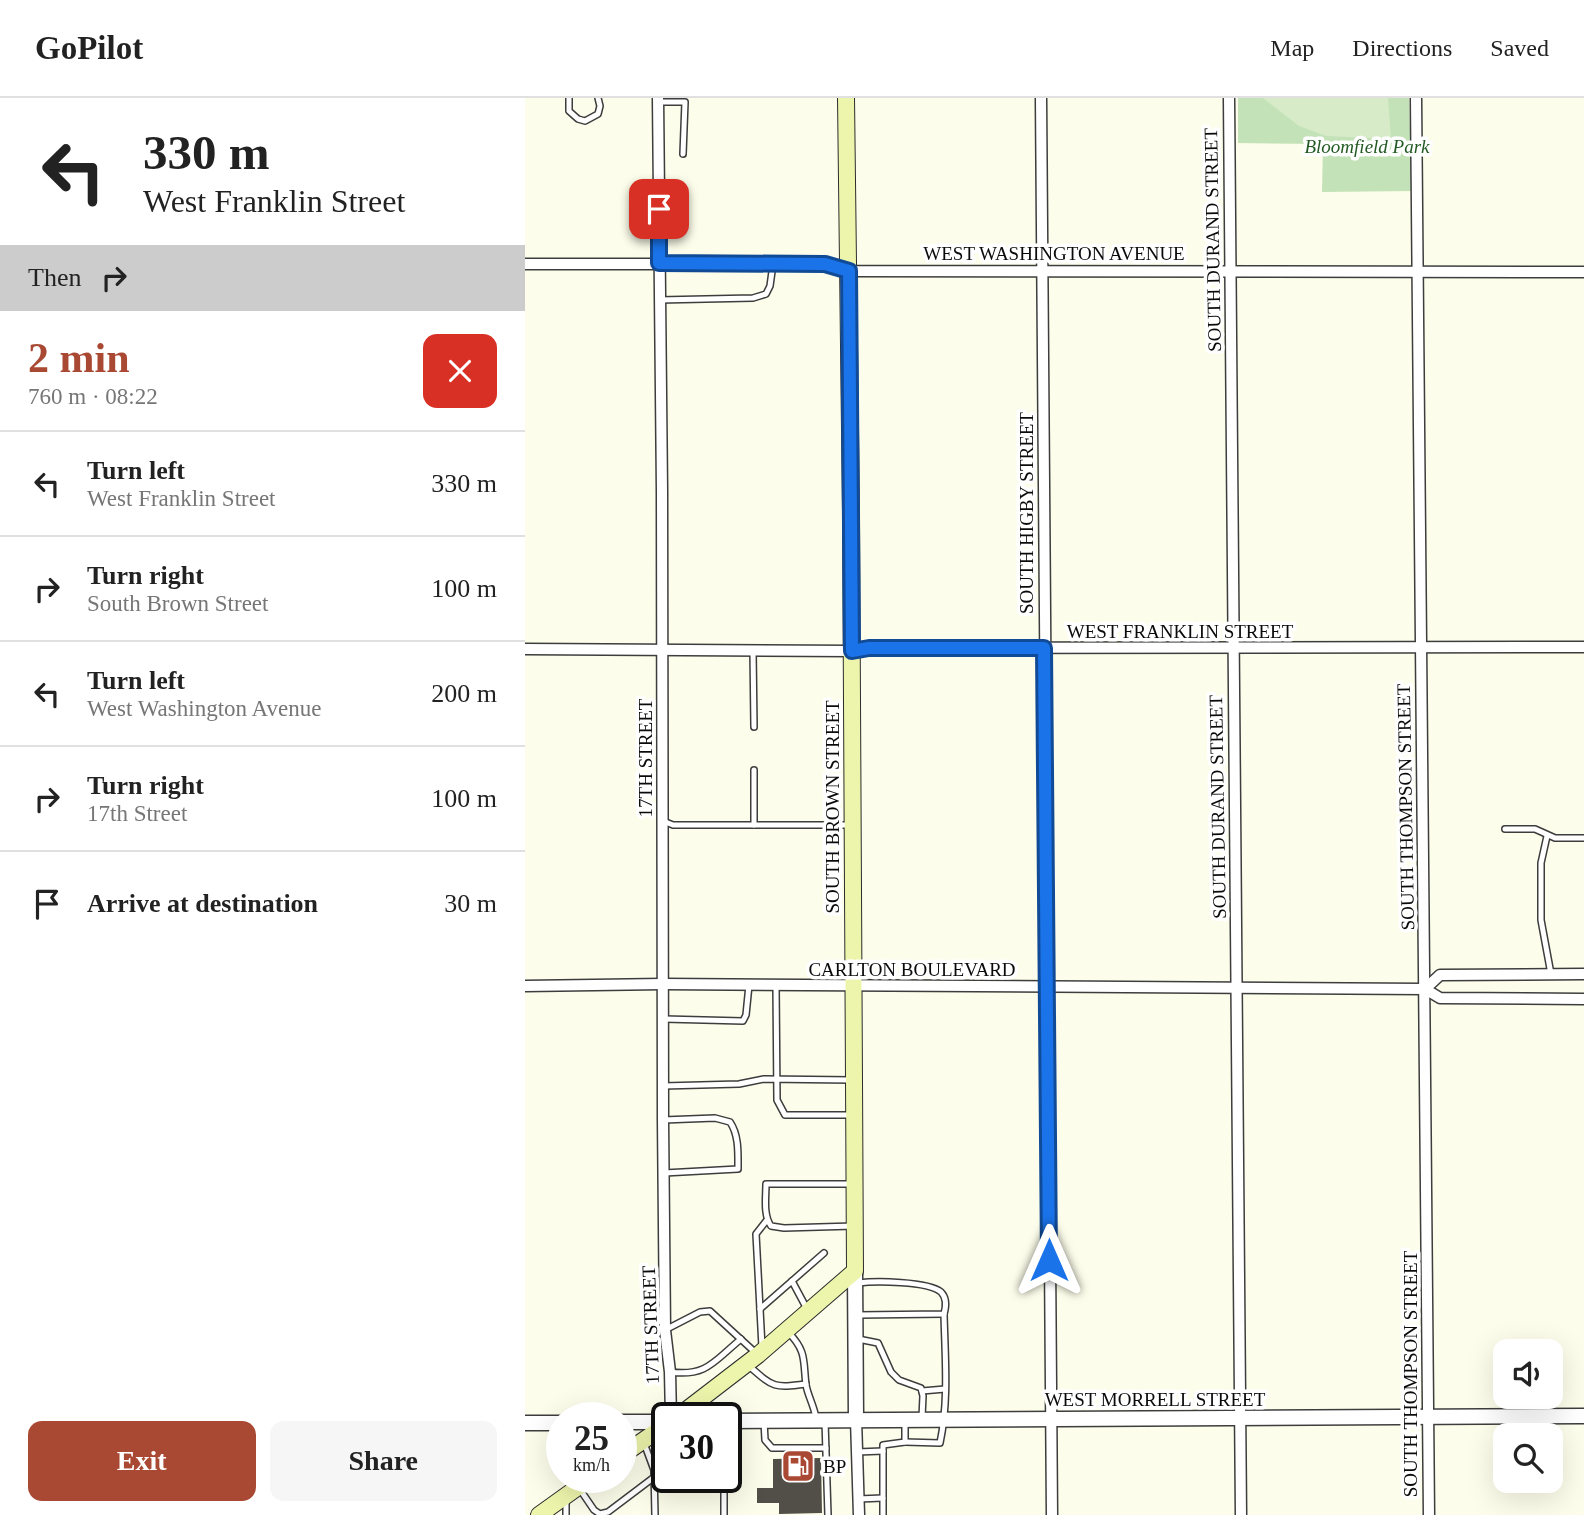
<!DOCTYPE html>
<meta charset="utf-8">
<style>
:root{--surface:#fff;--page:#f6f6f6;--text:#222;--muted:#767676;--line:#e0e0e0;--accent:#a94933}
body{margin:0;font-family:"Times New Roman",serif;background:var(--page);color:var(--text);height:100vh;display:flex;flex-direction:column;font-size:26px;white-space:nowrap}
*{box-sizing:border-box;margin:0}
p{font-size:23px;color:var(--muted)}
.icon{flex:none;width:38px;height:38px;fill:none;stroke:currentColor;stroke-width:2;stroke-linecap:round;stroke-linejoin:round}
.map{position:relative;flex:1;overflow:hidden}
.panel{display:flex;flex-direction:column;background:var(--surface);width:525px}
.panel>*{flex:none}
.guide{background:#fff;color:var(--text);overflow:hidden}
.buttons{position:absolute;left:968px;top:1241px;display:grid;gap:14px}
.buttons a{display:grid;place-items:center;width:70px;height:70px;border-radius:14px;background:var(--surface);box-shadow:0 7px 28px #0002;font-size:35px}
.speed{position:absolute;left:21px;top:1304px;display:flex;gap:14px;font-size:35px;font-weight:700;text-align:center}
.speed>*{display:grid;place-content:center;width:91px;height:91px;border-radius:50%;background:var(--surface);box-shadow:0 7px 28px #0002;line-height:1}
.speed small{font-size:18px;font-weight:400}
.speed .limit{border:4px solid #111;border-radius:10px;background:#fff;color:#111}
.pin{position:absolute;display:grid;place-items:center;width:60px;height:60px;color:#fff;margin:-30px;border-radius:14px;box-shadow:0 4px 10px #0006}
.me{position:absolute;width:77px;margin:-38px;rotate:0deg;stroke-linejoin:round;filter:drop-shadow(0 0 5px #0008)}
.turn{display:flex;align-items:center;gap:24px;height:147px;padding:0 28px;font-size:32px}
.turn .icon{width:91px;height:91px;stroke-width:2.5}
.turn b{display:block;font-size:49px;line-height:60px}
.then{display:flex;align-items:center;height:66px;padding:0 28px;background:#0003;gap:14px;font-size:26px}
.round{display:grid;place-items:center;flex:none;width:74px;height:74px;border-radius:14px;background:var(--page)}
.overview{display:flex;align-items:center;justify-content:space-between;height:119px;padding:0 28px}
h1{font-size:42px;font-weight:700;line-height:52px;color:var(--accent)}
.button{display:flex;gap:14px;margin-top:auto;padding:14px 28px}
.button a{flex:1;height:80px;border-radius:14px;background:var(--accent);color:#fff;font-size:28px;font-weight:700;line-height:80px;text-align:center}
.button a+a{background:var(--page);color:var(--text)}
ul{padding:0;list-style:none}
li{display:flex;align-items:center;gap:21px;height:105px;padding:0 28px;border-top:2px solid var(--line)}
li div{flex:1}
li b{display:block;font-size:26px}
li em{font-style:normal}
header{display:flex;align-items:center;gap:42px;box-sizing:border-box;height:98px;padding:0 35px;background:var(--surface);border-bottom:2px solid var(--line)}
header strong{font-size:33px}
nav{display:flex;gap:38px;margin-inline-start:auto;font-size:24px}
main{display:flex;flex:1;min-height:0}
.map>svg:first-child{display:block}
</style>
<header>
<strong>GoPilot</strong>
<nav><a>Map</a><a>Directions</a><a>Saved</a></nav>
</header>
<main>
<section class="panel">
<div class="guide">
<div class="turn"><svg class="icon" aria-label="left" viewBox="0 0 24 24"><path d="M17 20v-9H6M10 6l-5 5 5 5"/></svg><div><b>330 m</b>West Franklin Street</div></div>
<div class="then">Then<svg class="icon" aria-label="right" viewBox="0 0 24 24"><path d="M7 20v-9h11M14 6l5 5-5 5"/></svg></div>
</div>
<div class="overview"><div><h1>2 min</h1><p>760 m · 08:22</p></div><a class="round" style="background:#d93025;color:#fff"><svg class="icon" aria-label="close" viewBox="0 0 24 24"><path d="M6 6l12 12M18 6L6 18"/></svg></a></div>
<ul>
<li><svg class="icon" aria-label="left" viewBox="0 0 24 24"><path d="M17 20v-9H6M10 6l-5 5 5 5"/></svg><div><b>Turn left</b><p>West Franklin Street</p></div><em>330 m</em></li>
<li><svg class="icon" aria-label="right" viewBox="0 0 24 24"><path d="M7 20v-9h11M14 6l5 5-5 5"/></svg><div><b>Turn right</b><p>South Brown Street</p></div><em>100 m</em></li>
<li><svg class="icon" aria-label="left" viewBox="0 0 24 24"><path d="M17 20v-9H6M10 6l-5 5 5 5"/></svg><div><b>Turn left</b><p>West Washington Avenue</p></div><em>200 m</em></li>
<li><svg class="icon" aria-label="right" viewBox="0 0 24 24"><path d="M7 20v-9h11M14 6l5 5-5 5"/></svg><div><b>Turn right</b><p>17th Street</p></div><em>100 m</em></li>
<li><svg class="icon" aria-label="arrive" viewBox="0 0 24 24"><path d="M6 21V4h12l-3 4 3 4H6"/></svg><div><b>Arrive at destination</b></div><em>30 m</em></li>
</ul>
<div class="button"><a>Exit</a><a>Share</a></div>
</section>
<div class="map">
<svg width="1059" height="1417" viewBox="0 0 1059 1417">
<rect width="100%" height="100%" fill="#fcfdea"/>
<path fill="#c4e2b8" d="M713,0H884L887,93L797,94L798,46L713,45Z"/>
<path fill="#d7ebc9" d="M738,0H863L866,41L801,38L774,28Z"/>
<path fill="#524e48" d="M296,1360L297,1415L254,1416V1405H232V1390H248V1361Z"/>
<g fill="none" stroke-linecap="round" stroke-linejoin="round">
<defs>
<g id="service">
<path d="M44,0V13L53,21L60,23L73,16L75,8L73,0"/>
<path d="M133,4H160L158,56"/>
<path d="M134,202L228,200L241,196L245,188L248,166"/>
<path d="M228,553L229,629"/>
<path d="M229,672V727"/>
<path d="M138,723L148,727H326"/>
<path d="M980,731H1010L1030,740H1059"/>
<path d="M1022,738L1016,765V822L1026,876"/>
<path d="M251,888L252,1002L260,1017H328"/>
<path d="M139,921L218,923L221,917L224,887"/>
<path d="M138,988L214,986L239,981L327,982"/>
<path d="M138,1022L190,1020L205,1024C214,1037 213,1055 213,1071L139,1075"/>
<path d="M326,1086H241C241,1099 238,1117 246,1128L259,1130L329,1128"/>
<path d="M267,1183L282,1211"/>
<path d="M235,1211L299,1155"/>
<path d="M333,1217L419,1216C421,1209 422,1200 416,1194C403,1183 350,1183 333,1185"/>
<path d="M140,1232L175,1214L185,1213L232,1256"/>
<path d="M264,1235C282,1254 278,1263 281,1287C283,1298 289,1308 291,1320"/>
<path d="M333,1241L353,1245L366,1274L374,1282L396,1290L398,1298L397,1319"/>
<path d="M237,1249L231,1136L242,1122"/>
<path d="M224,1268C249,1290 249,1290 281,1286"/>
<path d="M145,1274C182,1279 189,1263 216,1241"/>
<path d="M397,1293L420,1291"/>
<path d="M239,1323L240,1342L247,1350H301"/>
<path d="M300,1323L303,1417"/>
<path d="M380,1344L415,1345C424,1302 420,1259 419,1216"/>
<path d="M119,1345L129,1372L130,1417"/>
<path d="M332,1354L358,1353"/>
<path d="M199,1379V1417"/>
<path d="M54,1390L69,1412L75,1416L83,1414L128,1380"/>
<path d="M333,1401L358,1400"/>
<path d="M41,1403V1417"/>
<path d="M358,1417V1347L380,1344V1325"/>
</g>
<g id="minor">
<path d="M133,0L137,393L138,1022L140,1232L145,1274L146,1320"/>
<path d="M516,0L527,1417"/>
<path d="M704,0L716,1417"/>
<path d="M891,0L904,1417"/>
<path d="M0,166H300L324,173L1059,174"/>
<path d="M0,551L327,553L344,550L1059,549"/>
<path d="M0,888L138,886L900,891L915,900L1059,901"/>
<path d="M900,891L915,877L1059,876"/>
<path d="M331,1321L334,1417"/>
</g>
<g id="tertiary">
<path d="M330,1173L331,1321"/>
<path d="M201,1323L1059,1318"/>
<path d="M96,1324H142"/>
<path d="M0,1325H37"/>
</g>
<g id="secondary">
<path d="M151,1320L233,1257L330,1173L326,413L321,0"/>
<path d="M96,1358L142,1326"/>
<path d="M14,1417L67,1379"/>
</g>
</defs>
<use href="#service" stroke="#3d3d3d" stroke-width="8"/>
<use href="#minor" stroke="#3d3d3d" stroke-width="13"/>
<use href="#tertiary" stroke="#3d3d3d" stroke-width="17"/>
<use href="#secondary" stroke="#2c2c2c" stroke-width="18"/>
<use href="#service" stroke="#fff" stroke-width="5"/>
<use href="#minor" stroke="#fff" stroke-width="10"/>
<use href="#tertiary" stroke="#fff" stroke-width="14"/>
<use href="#secondary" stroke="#edf5ac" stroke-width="16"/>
</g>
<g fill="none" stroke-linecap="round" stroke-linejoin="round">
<defs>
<path id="route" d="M134,111V165L300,166L324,173L327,553L344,550H519L524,1162"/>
</defs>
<use href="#route" stroke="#114b97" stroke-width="18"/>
<use href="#route" stroke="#1a73e8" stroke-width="12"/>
</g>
<defs>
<symbol id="fuel-square" viewBox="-11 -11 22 22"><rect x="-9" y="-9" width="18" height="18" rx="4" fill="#a94933" stroke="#fff"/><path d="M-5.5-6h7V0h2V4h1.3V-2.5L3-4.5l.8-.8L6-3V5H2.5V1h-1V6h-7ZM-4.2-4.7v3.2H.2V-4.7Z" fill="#fff"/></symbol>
</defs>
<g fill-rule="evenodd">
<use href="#fuel-square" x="254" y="1349" width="38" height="38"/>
</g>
<g text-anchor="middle" stroke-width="7" stroke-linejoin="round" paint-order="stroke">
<g font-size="19" font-style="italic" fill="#235a24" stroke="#fff">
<text x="842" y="55">Bloomfield Park</text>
</g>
<g font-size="19" fill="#0a0a0a" stroke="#fff">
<text transform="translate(687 142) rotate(-91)" y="7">SOUTH DURAND STREET</text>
<text x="529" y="162">WEST WASHINGTON AVENUE</text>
<text transform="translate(501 415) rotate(-90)" y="7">SOUTH HIGBY STREET</text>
<text x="655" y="540">WEST FRANKLIN STREET</text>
<text transform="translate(120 660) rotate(-90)" y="7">17TH STREET</text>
<text transform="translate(307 709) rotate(-90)" y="7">SOUTH BROWN STREET</text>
<text transform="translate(692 709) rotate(-91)" y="7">SOUTH DURAND STREET</text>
<text transform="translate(880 709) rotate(-91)" y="7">SOUTH THOMPSON STREET</text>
<text x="387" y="878">CARLTON BOULEVARD</text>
<text transform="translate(125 1227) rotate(-92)" y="7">17TH STREET</text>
<text transform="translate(885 1276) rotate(-90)" y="7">SOUTH THOMPSON STREET</text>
<text x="630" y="1308">WEST MORRELL STREET</text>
</g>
<g font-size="19" fill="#0a0a0a" stroke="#fff" text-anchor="start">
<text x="298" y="1375">BP</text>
</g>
</g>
</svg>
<div class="buttons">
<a><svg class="icon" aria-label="sound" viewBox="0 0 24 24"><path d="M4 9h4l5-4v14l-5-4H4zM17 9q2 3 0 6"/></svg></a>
<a><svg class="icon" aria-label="search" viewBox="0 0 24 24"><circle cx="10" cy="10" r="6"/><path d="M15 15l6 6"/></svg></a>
</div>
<div class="speed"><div>25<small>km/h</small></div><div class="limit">30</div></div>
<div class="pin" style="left:134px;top:111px;background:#d93025"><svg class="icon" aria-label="arrive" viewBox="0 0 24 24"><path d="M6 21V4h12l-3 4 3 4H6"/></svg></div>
<svg class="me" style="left:524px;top:1162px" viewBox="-20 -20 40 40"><path d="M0-17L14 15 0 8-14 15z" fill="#1a73e8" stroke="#fff" stroke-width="4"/></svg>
</div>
</main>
